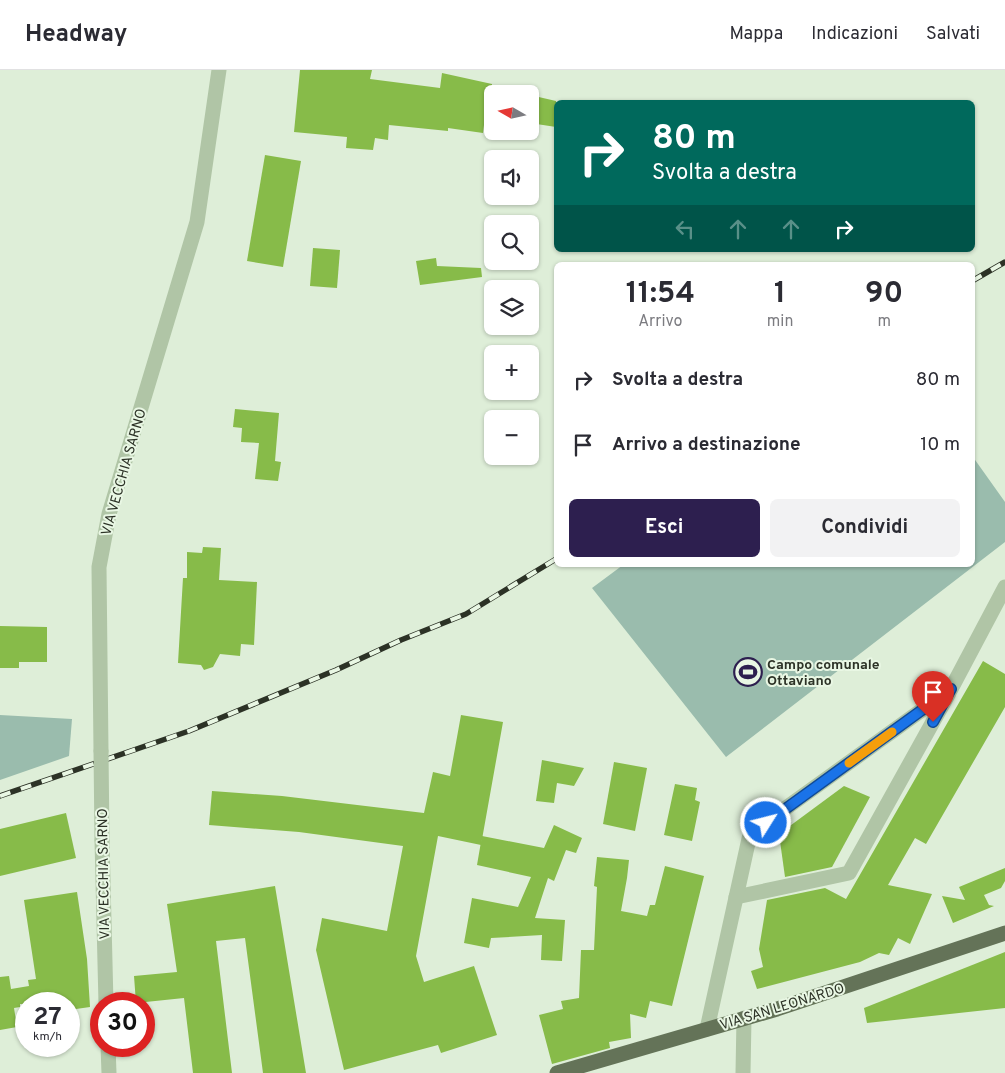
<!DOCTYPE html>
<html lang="it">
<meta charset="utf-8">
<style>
:root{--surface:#fff;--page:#f2f2f3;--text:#2b2b33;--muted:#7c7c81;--line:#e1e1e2;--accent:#2d1f4f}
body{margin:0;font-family:Overpass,sans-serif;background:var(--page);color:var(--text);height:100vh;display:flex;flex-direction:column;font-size:19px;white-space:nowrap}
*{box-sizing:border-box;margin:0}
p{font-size:16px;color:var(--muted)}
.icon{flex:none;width:28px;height:28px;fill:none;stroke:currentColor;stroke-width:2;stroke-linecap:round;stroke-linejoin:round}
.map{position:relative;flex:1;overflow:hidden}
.side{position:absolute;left:554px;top:192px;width:421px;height:305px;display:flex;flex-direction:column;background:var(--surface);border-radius:8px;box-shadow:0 1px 4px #0004}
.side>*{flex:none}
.guide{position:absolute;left:554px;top:30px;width:421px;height:152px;border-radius:8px;box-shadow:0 1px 4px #0004;background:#00695c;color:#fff;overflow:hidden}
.needle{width:32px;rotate:279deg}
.buttons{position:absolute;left:484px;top:15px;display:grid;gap:10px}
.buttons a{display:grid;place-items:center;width:55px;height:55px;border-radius:8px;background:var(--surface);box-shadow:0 1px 4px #0004;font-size:25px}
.speed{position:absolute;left:15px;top:922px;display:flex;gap:10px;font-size:25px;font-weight:700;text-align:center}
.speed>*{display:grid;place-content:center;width:65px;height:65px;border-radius:50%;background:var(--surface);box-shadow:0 1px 4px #0004;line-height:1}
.speed small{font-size:12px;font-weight:400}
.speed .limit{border:8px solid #d22;background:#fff;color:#111}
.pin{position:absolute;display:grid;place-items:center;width:42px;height:42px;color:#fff;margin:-51px -21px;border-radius:50% 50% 50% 0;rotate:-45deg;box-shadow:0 0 5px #0007}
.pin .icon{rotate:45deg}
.me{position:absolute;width:55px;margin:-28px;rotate:54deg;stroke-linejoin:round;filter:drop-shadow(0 0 4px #0008)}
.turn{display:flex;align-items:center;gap:18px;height:105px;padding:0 15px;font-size:22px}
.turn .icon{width:65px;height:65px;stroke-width:2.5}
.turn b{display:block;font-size:35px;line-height:42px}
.lanes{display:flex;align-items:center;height:48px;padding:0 15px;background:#0003;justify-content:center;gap:25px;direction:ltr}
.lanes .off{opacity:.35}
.eta{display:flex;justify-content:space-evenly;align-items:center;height:85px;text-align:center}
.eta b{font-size:30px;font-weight:700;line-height:35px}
.cta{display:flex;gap:10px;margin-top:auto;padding:10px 15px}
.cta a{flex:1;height:58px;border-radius:8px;background:var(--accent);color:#fff;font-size:20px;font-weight:700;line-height:58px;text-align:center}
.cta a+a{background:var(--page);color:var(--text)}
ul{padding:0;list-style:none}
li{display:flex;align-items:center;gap:15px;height:65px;padding:0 15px}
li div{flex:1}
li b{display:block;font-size:19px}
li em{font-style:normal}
header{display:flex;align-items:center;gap:30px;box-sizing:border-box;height:70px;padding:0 25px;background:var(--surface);border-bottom:1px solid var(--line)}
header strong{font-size:24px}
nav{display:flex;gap:28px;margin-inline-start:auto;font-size:18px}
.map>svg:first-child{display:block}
</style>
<header>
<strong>Headway</strong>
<nav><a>Mappa</a><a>Indicazioni</a><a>Salvati</a></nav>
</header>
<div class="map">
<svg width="1005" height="1003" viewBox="0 0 1005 1003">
<rect width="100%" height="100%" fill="#deeed8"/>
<g fill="#9abcad">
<path d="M973,387L1005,432V472L726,687L592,518L623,495H972Z"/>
<path d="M0,645L72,649L69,686L0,710Z"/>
</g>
<g fill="#87bb49">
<path d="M300,0H372L370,9L440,18L442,3L492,14V48L485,47L483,63L448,58V61L389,55L388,70L375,68L373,80L346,78L347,67L294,62Z"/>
<path d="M530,25L556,31V57L530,53Z"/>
<path d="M265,85L301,91L283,197L247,191Z"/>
<path d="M313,178L340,180L337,218L310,216Z"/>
<path d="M436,188L437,196L481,198L482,207L420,215L416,191Z"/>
<path d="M235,339L279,343L275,391L281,392L278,411L255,409L259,373L241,372L242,358L233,357Z"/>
<path d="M203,477L221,478L219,510L257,512L254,575L241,574L240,586L220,584L213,597L204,600L201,595L178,593L183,508H187V482L202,483Z"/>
<path d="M0,556L47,557V592H19V598H0Z"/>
<path d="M983,591L1005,604V637L926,774L915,768L888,815L932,824L910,874L898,868L889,885L879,883L860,892L757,919L751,901L763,897L759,879L767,830L825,818L846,829Z"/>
<path d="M461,645L503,652L481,775L438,766L416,886L424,912L474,896L497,965L441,983L438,975L344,1000L316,880L322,848L387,861L403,776L299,762L209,755L212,721L282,726L424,743L433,702L450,706Z"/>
<path d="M542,690L584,698L574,716L557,713L554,733L536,731Z"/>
<path d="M614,692L647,698L635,761L603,754Z"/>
<path d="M675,714L697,718L695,730L700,732L692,771L664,765Z"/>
<path d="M844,716L870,727L832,797L785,807L779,764Z"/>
<path d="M66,743L76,788L0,806V759Z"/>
<path d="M554,755L582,768L576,783L566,780L554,811L548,808L535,848L565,850L562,891L541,890L542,865L491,868L489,878L464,873L472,828L518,837L531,807L477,795L482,766L544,778Z"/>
<path d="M597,787L629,790L627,808L621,841L647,846L650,835H655L665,796L704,806L672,936L650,931L646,948L630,944L631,968L609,972L610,978L552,994L539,945L563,939L561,931L579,928L581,880H594L597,817L594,816Z"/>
<path d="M1005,798V811L1001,818L984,825L989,835L994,836L953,853L942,826L965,830L959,817Z"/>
<path d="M275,816L306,1003H263L245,868L216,871L232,1003H193L184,928L136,933L134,906L177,902L167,834Z"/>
<path d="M77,822L87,889L90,937L69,940V934H20V937L14,938L17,957L0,960V907L9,906L11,919L29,916L28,910L36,909L24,830Z"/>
<path d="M1005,882V938L867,953L864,938Z"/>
</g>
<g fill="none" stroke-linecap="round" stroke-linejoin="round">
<g stroke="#b0c5a6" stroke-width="15">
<path d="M101,681L99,497L109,444L197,152L219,0"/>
<path d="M102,770L106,934"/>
<path d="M736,827L849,803L949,623"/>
<path d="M707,959L750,764L951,619L1005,517"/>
<path d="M108,976L109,1003"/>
<path d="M743,1003L744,948"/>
</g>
<path stroke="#647358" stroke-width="15" d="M557,1003L777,939L1005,863"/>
<defs>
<g id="rail">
<path d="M972,211L1005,192"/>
<path d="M0,726L189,661L336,600L401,570L466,544L556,489"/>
</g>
</defs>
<use href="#rail" stroke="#2c3226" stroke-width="5.5"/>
<use href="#rail" stroke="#e9f7e4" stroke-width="4" stroke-dasharray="11" stroke-linecap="butt"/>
<path stroke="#b0c5a6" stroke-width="15" d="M101,681L102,770"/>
</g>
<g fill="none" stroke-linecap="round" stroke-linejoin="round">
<defs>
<path id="route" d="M766,753L951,619L933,652"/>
</defs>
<use href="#route" stroke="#114b97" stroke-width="12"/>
<use href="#route" stroke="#1a73e8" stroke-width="9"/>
<path stroke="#f59e0b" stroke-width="9" d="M849,693L892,662"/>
</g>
<defs>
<symbol id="stadium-ring" viewBox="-11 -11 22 22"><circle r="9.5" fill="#e9f7e4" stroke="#2d1f4f" stroke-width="1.5"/><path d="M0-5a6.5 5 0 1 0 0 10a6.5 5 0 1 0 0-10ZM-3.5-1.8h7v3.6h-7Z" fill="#2d1f4f"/></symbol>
</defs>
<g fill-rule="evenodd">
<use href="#stadium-ring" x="732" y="586" width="32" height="32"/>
</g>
<g text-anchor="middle" stroke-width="4" stroke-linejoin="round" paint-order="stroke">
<g font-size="14" fill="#2c3226" stroke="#e9f7e4">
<text transform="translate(123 402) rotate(-74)" y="5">VIA VECCHIA SARNO</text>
<text transform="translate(103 804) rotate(-91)" y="5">VIA VECCHIA SARNO</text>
<text transform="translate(782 936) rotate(-17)" y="5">VIA SAN LEONARDO</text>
</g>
<g font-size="14" font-weight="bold" fill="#2c3226" stroke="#e9f7e4" text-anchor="start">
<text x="767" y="599">Campo comunale<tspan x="767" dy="16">Ottaviano</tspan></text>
</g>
</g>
</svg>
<div class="buttons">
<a><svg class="needle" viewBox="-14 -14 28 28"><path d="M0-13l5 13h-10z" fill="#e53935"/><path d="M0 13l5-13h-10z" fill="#7c7c81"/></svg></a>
<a><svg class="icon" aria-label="sound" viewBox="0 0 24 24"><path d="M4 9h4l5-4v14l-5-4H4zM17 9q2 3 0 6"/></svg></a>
<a><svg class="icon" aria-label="search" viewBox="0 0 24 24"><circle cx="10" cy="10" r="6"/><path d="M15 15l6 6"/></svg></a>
<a><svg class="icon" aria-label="layers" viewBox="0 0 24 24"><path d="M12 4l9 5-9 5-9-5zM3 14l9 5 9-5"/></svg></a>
<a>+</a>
<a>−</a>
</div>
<div class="speed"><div>27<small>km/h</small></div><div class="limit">30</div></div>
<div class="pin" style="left:933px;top:652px;background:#d93025"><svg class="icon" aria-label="arrive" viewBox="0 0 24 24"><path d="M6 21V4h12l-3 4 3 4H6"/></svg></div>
<svg class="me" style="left:766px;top:753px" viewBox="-20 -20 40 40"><circle r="17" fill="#1a73e8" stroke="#fff" stroke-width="3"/><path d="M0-11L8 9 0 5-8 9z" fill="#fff"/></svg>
<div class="guide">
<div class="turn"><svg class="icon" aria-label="right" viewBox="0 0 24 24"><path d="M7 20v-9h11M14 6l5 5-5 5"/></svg><div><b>80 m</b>Svolta a destra</div></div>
<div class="lanes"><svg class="icon off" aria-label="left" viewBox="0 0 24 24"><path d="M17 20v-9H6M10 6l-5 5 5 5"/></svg><svg class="icon off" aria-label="ahead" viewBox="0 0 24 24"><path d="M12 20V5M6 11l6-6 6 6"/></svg><svg class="icon off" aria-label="ahead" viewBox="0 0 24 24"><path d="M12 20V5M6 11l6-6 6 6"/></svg><svg class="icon" aria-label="right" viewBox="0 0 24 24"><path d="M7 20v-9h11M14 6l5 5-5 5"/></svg></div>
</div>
<section class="side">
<div class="eta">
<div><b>11:54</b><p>Arrivo</p></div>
<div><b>1</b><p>min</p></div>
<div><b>90</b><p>m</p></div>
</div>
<ul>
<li><svg class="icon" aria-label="right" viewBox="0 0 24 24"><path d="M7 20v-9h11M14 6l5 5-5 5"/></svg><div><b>Svolta a destra</b></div><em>80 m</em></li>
<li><svg class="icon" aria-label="arrive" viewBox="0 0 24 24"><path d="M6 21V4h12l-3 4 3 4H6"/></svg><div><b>Arrivo a destinazione</b></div><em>10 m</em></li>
</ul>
<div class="cta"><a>Esci</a><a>Condividi</a></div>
</section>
</div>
